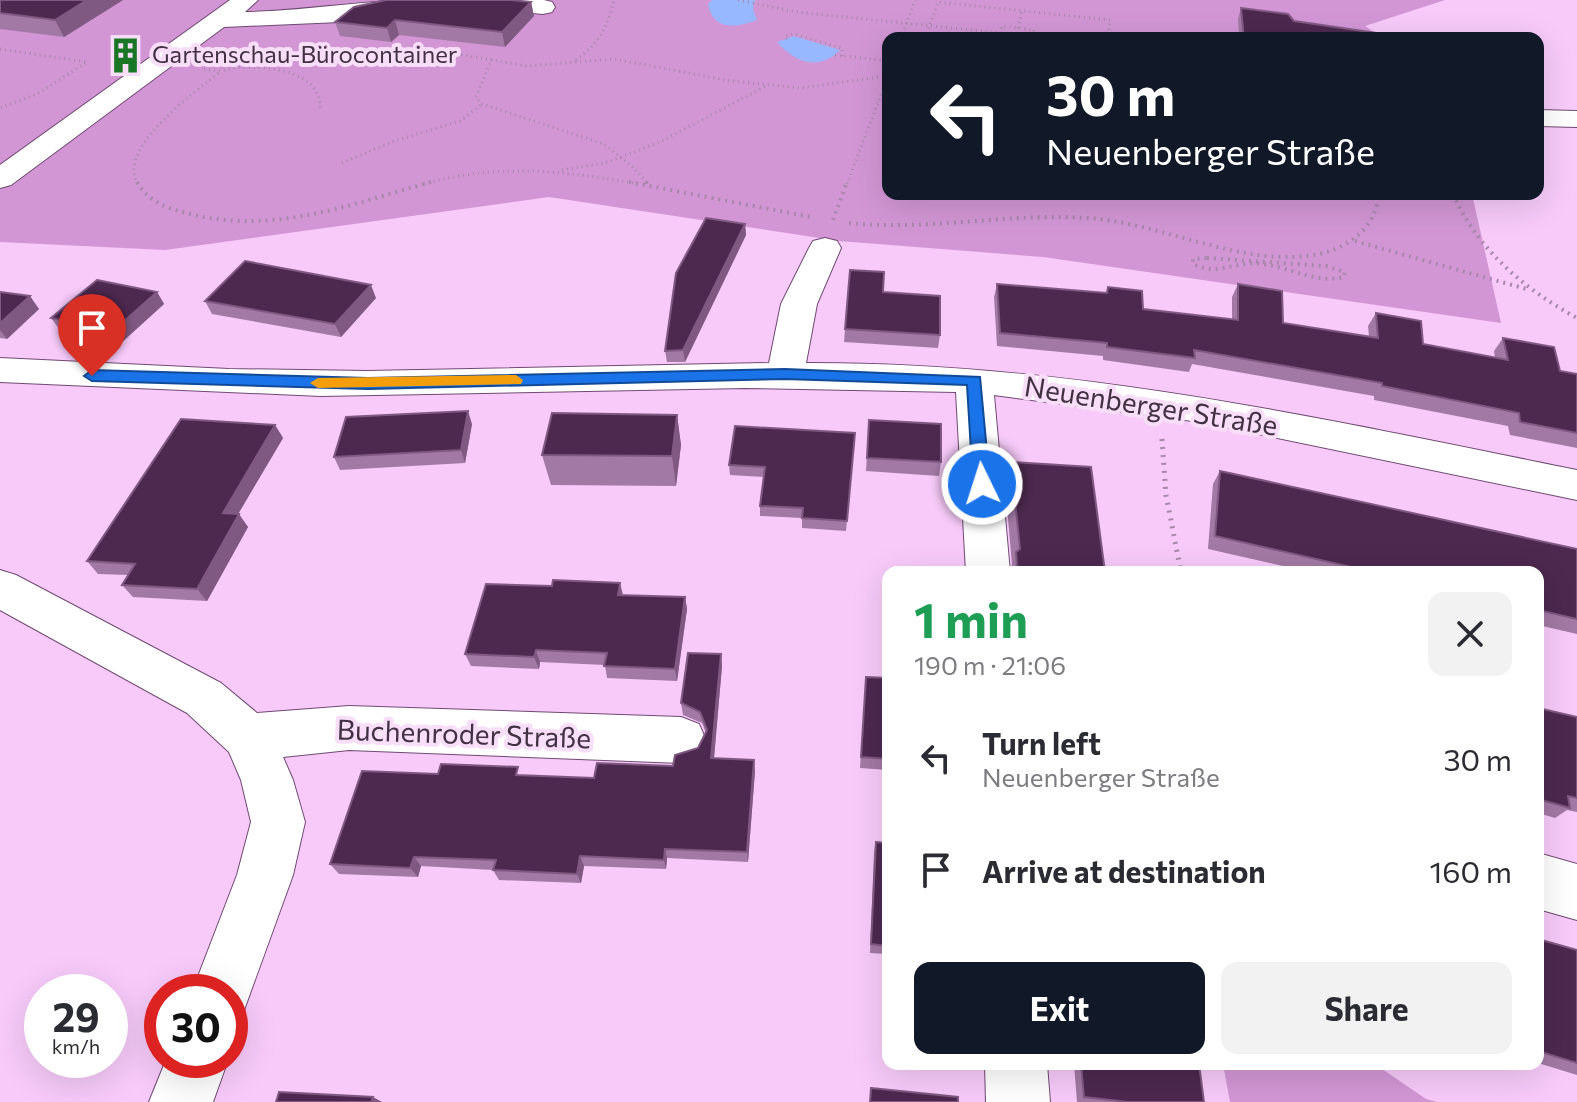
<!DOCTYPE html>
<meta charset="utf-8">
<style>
:root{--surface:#fff;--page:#f2f2f3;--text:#2b2b33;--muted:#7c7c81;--accent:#111827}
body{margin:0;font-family:Commissioner,sans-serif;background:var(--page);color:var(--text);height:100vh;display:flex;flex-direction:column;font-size:30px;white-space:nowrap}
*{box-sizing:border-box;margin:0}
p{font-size:26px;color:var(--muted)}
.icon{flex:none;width:44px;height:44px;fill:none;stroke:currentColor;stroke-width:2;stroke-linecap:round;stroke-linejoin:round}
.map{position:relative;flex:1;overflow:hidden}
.side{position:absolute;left:882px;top:566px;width:662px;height:504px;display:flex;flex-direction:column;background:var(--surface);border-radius:16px;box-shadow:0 8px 32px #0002}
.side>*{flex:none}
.guide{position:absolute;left:882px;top:32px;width:662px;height:168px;border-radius:16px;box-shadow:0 8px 32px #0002;background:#111827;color:#fff;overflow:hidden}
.speed{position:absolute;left:24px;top:974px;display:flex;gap:16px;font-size:40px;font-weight:700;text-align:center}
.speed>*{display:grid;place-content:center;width:104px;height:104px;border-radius:50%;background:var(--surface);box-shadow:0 8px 32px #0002;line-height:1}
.speed small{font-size:20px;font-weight:400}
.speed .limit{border:12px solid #d22;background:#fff;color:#111}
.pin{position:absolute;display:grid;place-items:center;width:68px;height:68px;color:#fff;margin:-82px -34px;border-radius:50% 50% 50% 0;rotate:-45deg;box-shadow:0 0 8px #0007}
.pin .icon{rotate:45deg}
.me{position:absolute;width:88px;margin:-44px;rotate:356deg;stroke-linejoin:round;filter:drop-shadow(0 0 6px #0008)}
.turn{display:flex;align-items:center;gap:28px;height:168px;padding:0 32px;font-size:36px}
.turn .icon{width:104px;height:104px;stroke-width:2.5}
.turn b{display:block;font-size:56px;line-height:68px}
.round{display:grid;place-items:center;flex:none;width:84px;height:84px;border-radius:16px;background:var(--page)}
.head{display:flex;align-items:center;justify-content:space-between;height:136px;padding:0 32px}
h1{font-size:48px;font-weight:700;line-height:60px;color:#1e9e55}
.button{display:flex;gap:16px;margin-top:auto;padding:16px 32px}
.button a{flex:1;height:92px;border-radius:16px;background:var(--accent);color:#fff;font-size:32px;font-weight:700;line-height:92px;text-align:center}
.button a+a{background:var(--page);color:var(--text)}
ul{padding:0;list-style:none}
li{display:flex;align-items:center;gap:24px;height:112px;padding:0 32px}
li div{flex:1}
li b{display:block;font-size:30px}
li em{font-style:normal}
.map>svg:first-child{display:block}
</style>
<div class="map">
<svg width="1577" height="1102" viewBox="0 0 1577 1102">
<rect width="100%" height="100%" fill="#f7caf9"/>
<g fill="#d296d5">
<path d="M0,0H1445L1365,26L1383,38H888V194H1472L1501,323L1043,257L839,241L549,197L165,250L0,242Z"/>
<path d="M1223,1064H1375L1426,1099L1437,1102H1230Z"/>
</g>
<g fill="#97b8fe">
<path d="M712,0H755L753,9L757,20C736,28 713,31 708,4Z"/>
<path d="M794,36L840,50C819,72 794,62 777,42Z"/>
</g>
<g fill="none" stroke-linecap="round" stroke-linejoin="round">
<defs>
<g id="minor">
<path d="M230,0H258L245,12C305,11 363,0 423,0L419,5L340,22L224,27L11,185L0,188V165Z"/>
<path d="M458,0H544L552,2L555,7L552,12L543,14L470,7L462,5Z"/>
<path d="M1538,110L1577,111V127L1538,126Z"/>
<path d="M825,238L837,241L841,248L817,304L806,363C1070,362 1320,418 1577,470V500L1200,422L994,395L1010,572H966L956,392L745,388L321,396L0,382V358L229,369L367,371L769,363L781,304L809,248L813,241Z"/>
<path d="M0,570L16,575L221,683L257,713L349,706L681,717L699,724L706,740L699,756L681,763L349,750L283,757L293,780L305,822L293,875L243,1013L230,1019V992H192L237,875L251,822L241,780L229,752L187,713L0,610Z"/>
<path d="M1538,853L1577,864V920L1538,909Z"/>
<path d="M166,1060H228L213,1102H149Z"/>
<path d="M985,1064H1047L1050,1102H986Z"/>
</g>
</defs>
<use href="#minor" stroke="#704a73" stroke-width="2"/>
<g stroke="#a888aa" stroke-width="3" stroke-dasharray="1 4" stroke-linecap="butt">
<path d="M738,0L797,12L1049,38"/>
<path d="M1018,28L1022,11"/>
<path d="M901,38L915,0"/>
<path d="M925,38L938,2L1110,20L1108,38"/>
<path d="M999,38L1002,26L1034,30L1032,37"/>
<path d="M787,39L785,36L793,34L842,48L843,56"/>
<path d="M0,49L87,62L37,94L0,108"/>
<path d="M835,55L888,61"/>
<path d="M492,59L476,97L482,104L604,144L633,167L648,184"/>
<path d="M576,60C599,43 607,28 614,0"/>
<path d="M244,67C273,67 323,72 320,111"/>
<path d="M204,69L221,71L312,51L375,49L446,52L527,66L614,59L731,81L800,88L888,76"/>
<path d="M342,163L394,141L460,121L482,104"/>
<path d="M562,170L605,163L658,143L766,86"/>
<path d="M138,184C115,148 197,91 221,71"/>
<path d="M424,184C497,163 566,171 640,184"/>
<path d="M847,184L888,76"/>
</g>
<g stroke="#a888aa" stroke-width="4" stroke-dasharray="2 5" stroke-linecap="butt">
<path d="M137,182C150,204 170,209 194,215C276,234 352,204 431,182"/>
<path d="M629,182L811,217"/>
<path d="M646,182L649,186"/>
<path d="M1453,194C1479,251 1523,288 1577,318"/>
<path d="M833,220L847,182"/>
<path d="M849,223C929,231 1007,213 1086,218C1160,222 1240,267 1313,255C1344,251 1378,228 1378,194"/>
<path d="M1355,241L1530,290"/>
<path d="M1207,258L1326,266L1345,272L1344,277C1314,284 1291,267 1262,264C1237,260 1217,277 1193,264V259Z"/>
</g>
<path stroke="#a888aa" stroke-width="5" stroke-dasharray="2 6" stroke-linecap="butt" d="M1162,439L1166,495L1181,572"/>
<use href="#minor" fill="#fff" fill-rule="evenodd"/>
</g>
<g fill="#a279a4">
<path d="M0,0H123L64,37L0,29Z"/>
<path d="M531,2L534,16L505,47L399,35L391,42L340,36L335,22Z"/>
<path d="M1241,8L1294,21L1378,38H1239L1238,19Z"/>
<path d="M745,224L746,235L685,362H667L665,351Z"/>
<path d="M850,270L883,292L940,335L938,348L844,342Z"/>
<path d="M997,284L1106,293L1108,287L1143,309L1232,319V297L1238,284L1283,323L1369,337L1368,326L1376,313L1423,344L1495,358L1494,351L1503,338L1560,371L1577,374V448L1510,435L1508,426L1374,400V396L1192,364L1189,372L1103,360V356L997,346L994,297Z"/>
<path d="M0,292L39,309L7,339L0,338Z"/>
<path d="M157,292L164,304L121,343L60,330L51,318Z"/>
<path d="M376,298L341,337L212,314L205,301Z"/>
<path d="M677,415L681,445L676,486L551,485L542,455Z"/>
<path d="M869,420L941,462L939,476L866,471Z"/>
<path d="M472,424L465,463L340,470L334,457Z"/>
<path d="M275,425L283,438L238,514L248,527L207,601L133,597L122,585L128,575L98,574L87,561Z"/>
<path d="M855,433L846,531L802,528V518L760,516V506L764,477L730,475L729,465Z"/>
<path d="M1011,462L1105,572H1010L1012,564L1005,485Z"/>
<path d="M1220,471L1577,549V634L1538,625V572H1309L1208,549L1213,484Z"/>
<path d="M623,595L685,597L687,609L677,681L607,678L605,665L540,662L539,669L471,666L465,654Z"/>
<path d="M721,654L722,666L714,758L755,771L748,862L667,858L666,869L584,866L581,883L499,880L493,870L421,866L418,877L339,874L330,864L438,774L594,778L673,766L698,748L706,733L702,723L683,715L681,703Z"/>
<path d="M866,677L888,678V770L860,768Z"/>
<path d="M1538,708L1577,717V812L1567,810L1555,818L1538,813Z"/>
<path d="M876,842L888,843V954L870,953L874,852Z"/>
<path d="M1538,939L1577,950V1075L1538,1063Z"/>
<path d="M1074,1064H1199L1204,1102H1077Z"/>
</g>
<g fill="#805982">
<path d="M87,0H123L64,37L55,20Z"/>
<path d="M531,2L534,16L505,47L502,32Z"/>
<path d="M395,20L399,35L391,42L387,28Z"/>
<path d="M745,224L746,235L685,362L683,350Z"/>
<path d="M371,285L376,298L341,337L335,324Z"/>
<path d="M157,292L164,304L121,343L113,331Z"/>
<path d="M30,296L39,309L7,339L0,330V323Z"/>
<path d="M468,411L472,424L465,463L461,450Z"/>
<path d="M677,415L681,445L676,486L672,456Z"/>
<path d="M275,425L283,438L231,526L223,513Z"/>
<path d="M239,514L248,527L207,601L197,589Z"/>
<path d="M620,583L623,595H618Z"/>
<path d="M685,597L687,609L677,681L675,669Z"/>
<path d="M536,650L540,662L539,669L534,657Z"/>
<path d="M721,654L722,666L713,769L711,758Z"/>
<path d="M754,760L755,771L748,862L747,852Z"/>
<path d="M665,849L667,858L666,869L664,860Z"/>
<path d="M580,856L584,866L581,883L577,874Z"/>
<path d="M414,857L421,866L418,877L410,868Z"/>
<path d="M373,1097L382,1102H371Z"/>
</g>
<g fill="#4d284f" stroke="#805982" stroke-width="2">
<path d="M0,0H87L55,20L0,13Z"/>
<path d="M386,0H512L531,2L502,32L395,20L387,28L335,22L354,7Z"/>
<path d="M1241,8L1288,14L1294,21L1376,33L1378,38H1244Z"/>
<path d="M706,218L745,224L683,350L665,351L676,273Z"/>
<path d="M245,261L371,285L335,324L205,301Z"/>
<path d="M850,270L884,272L883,292L940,296V335L845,329Z"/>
<path d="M97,280L157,292L113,331L51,318Z"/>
<path d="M997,284L1107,293L1108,287L1142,291L1143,309L1238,320V284L1282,291L1283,323L1378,338L1376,313L1421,321L1423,344L1508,360L1503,338L1554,347L1560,371L1577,374V433L1520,422L1519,413L1382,386V383L1194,350L1195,358L1107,347V343L1000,333Z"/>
<path d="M0,292L30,296L0,323Z"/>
<path d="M468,411L461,450L334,457L346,417Z"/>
<path d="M552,413L677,415L672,456L542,455Z"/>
<path d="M181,419L275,425L223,513L239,514L197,589L122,585L135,564L87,561Z"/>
<path d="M869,420L941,424V462L867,458Z"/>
<path d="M735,426L855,433L847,521L802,518L803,508L760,506L765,467L729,465Z"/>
<path d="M1011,462L1091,467L1105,572H1035V568L1017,567L1016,552L1020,549Z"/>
<path d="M1220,471L1577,549V619L1538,610V572H1373L1215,536Z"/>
<path d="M553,580L620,583L618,595L685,597L675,669L604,666L607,653L536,650L534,657L465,654L486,584L552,586Z"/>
<path d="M688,653L721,654L711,758L754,760L747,852L665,849L664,860L580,856L577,874L493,870L496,860L414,857L410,868L330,864L362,771L438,774L441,764L518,767L516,775L594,778L597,763L673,766L675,755L698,748L707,730L700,712L681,703Z"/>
<path d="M866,677L888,678V759L861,757Z"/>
<path d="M1538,708L1577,717V798L1568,796L1570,808L1538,799Z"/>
<path d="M876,842L888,843V946L871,944Z"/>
<path d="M1538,939L1577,950V1063L1538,1051Z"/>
<path d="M1081,1064H1199L1204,1102H1128L1084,1097Z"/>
<path d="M871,1088L958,1097V1102H870Z"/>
<path d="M279,1092L373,1097L371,1102H276Z"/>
</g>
<path fill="#1a73e8" stroke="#114b97" stroke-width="2" d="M785,369L980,377L990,484L988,488H976L973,484L967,385L785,379L368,389L92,381L84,376L92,370L368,378Z"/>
<path fill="#f59e0b" d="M516,375L523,380L521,384L318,388L310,383L318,378Z"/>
<defs>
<symbol id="building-bare" viewBox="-9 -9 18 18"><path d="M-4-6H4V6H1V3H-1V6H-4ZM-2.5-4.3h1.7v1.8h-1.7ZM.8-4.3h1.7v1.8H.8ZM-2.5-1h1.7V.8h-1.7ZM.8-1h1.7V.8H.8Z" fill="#187625" stroke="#f9defa" stroke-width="2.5" paint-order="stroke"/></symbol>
</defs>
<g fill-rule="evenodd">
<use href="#building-bare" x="100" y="30" width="51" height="51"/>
</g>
<g text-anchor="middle" stroke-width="8" stroke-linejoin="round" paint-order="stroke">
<g font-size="24" fill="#423143" stroke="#f9defa" text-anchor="start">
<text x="152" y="63">Gartenschau-Bürocontainer</text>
</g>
<g font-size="28" fill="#423143" stroke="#f9defa">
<text transform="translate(1151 406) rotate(9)" y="10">Neuenberger Straße</text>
<text transform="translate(464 734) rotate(2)" y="10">Buchenroder Straße</text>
</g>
</g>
</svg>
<div class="speed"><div>29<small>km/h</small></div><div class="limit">30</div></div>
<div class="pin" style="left:92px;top:376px;background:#d93025"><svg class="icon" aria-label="arrive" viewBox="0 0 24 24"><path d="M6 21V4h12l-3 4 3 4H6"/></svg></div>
<svg class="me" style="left:982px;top:484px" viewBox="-20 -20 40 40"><circle r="17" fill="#1a73e8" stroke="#fff" stroke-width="3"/><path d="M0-11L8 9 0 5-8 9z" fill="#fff"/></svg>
<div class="guide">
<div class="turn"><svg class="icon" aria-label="left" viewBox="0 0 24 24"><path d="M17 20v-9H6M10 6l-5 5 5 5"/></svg><div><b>30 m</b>Neuenberger Straße</div></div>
</div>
<section class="side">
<div class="head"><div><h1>1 min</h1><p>190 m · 21:06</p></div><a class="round"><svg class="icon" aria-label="close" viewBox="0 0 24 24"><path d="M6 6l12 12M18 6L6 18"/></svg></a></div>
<ul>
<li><svg class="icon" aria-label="left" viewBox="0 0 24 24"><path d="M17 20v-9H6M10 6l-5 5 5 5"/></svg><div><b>Turn left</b><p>Neuenberger Straße</p></div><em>30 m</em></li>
<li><svg class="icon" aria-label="arrive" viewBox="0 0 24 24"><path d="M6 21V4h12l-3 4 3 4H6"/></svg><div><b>Arrive at destination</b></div><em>160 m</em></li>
</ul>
<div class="button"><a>Exit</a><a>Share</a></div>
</section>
</div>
